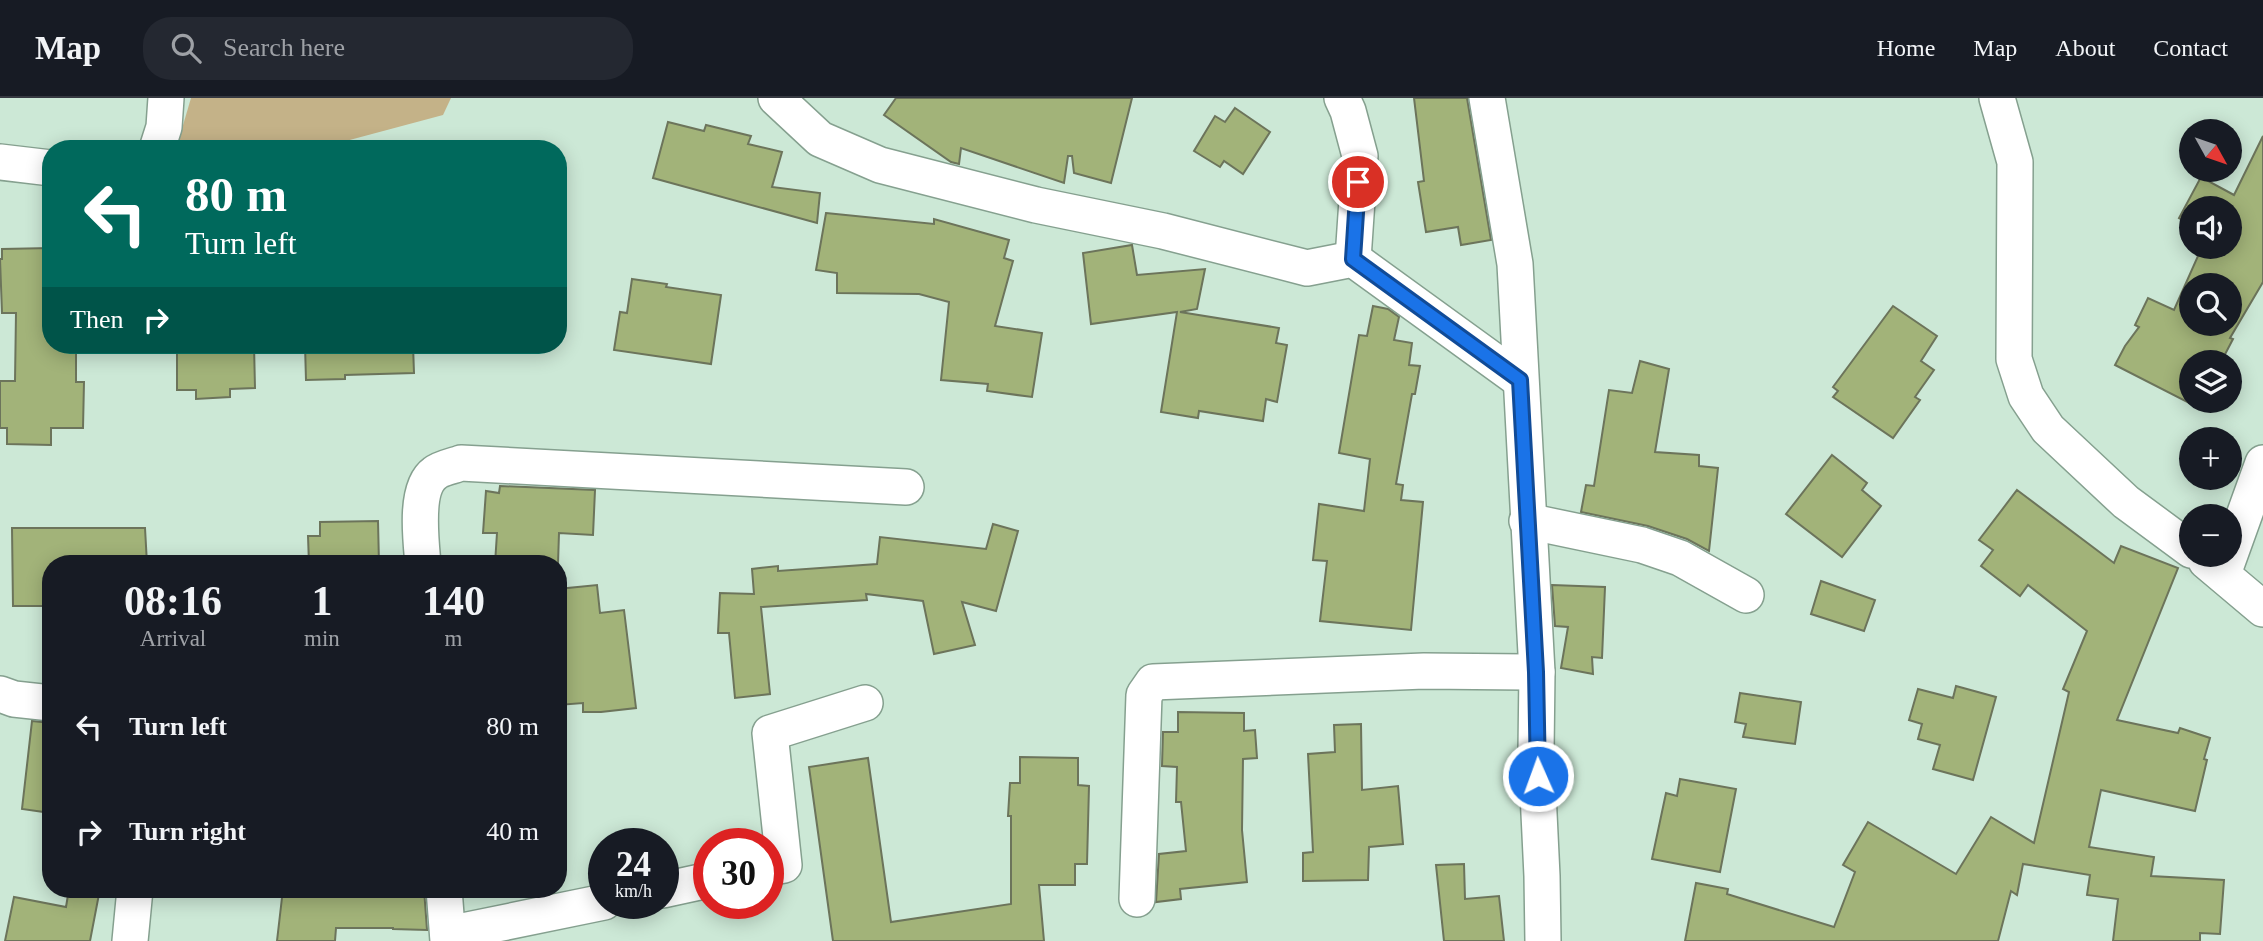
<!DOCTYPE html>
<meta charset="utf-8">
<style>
:root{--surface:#171b24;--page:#242831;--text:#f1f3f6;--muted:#9ea1a6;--line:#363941}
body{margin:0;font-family:"Times New Roman",serif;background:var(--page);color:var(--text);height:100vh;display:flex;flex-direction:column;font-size:26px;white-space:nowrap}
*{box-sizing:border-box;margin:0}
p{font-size:23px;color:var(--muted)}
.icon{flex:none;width:38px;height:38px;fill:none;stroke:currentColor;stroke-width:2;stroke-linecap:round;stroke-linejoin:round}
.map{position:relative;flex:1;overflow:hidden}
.details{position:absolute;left:42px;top:457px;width:525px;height:343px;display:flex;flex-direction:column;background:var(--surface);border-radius:28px;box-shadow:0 4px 18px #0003}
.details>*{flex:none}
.banner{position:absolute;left:42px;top:42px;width:525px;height:214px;border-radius:28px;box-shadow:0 4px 18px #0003;background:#00695c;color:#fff;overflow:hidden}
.needle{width:46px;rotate:130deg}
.controls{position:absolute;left:2179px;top:21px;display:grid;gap:14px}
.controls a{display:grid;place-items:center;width:63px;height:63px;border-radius:50%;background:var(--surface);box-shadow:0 4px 18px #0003;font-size:35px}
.speed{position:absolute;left:588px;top:730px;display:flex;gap:14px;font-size:35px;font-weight:700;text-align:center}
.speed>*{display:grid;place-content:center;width:91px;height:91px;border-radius:50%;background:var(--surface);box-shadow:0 4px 18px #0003;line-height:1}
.speed small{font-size:18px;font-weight:400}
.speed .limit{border:10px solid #d22;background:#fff;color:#111}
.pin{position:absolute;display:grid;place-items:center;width:60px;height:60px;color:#fff;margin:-30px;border:4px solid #fff;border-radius:50%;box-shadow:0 2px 7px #0007}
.me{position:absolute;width:77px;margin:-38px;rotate:358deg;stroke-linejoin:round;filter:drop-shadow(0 0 5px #0008)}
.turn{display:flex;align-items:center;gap:24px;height:147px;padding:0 28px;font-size:32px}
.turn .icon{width:91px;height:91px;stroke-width:2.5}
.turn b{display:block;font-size:49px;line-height:60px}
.then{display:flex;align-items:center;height:66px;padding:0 28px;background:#0003;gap:14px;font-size:26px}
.eta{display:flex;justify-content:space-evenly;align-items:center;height:119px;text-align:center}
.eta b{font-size:42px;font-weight:700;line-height:49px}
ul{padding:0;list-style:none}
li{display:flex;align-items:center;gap:21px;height:105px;padding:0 28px}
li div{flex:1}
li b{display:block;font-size:26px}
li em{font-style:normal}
header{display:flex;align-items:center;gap:42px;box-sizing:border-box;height:98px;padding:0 35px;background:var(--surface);border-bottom:2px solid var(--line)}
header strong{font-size:33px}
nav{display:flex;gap:38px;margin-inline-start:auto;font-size:24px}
.search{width:490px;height:63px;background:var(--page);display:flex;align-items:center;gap:18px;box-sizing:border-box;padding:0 24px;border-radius:28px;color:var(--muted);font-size:26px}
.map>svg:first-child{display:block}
</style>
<header>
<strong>Map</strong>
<div class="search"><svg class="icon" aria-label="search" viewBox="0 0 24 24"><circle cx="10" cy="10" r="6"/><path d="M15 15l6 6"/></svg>Search here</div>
<nav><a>Home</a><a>Map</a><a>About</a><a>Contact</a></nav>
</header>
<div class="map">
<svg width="2263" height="843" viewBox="0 0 2263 843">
<rect width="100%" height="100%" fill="#cce8d6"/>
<path fill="#c4b288" d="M191,0H451L443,17L316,51H176Z"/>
<g fill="#a2b379" stroke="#6c745b" stroke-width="2" fill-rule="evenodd">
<path d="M896,0H1132L1111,85L1074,75L1072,58H1068L1064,85L961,50L959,66L951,64L884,17Z"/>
<path d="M1414,0H1467L1491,142L1461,147L1458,129L1426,134L1418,84L1424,83Z"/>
<path d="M1235,10L1270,34L1243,76L1224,63L1220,69L1194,53L1215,18L1225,24Z"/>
<path d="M668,24L704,33L706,27L751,38L748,46L782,54L772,89L820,95L817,125L653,80Z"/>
<path d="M2263,38V184L2230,240L2233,241L2221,264H2191V303H2200L2197,309L2115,267L2125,248L2139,229L2135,227L2148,200L2174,212L2202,149H2230V110H2191V127L2179,120L2201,79L2234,97ZM2191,187H2230V226H2191Z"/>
<path d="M826,115L934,126V121L1009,142L1004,160L1013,163L995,228L1042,235L1032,299L987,293L988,286L941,282L949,204L919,196L837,195V175L816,172Z"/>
<path d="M1132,147L1137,177L1205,171L1197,211L1180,214L1279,230L1276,245L1287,247L1277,304L1266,301L1263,323L1199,313L1198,320L1161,314L1177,214L1091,226L1083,155Z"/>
<path d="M51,150V247H76V284H84L83,330H51V347L7,346V330H0V283H15L16,215H2L0,161H2V151Z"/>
<path d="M632,181L667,186L666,189L721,197L711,266L614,252L620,214L627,215Z"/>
<path d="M1373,208L1388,211L1399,219L1394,242L1412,245L1409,267L1420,268L1415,296H1412L1396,386L1403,387L1401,402L1423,404L1411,532L1320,523L1327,463L1313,462L1319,406L1364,413L1370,361L1339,355L1359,237L1367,238Z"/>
<path d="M1893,208L1937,238L1921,263L1934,272L1915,299L1920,302L1893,340L1833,299L1838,293L1833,289Z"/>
<path d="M177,247H254L255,290L230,291V299L196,301V292H177Z"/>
<path d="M305,247H413L414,275L345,277V281L306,282Z"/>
<path d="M1640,263L1669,271L1655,354L1699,357V368L1718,370L1709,453L1687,441L1648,428L1581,414L1586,387L1594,388L1609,292L1632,295Z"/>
<path d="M1832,357L1867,385L1862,392L1881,408L1842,459L1786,416Z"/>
<path d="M500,388L595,392L593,437L559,435L558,466H495L497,435H483L486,393L499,395Z"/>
<path d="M2017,392L2114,465L2121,448L2178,470L2117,622L2178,635L2180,630L2210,640L2204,661L2207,662L2195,713L2101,692L2089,749L2154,759L2151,778L2224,782L2220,836L2200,835V843H2113L2118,801L2087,797L2090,777L2023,766L2017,797L2011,793L1998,843H1685L1696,785L1728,791L1727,796L1834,829L1855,774L1843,767L1868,724L1956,776L1991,719L2034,745L2069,594L2063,591L2087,533L2028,487L2020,498L1981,468L1993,452L1979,442Z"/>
<path d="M378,423L379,466H309L308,438H320V424Z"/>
<path d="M993,426L1018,433L996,513L962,504L975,547L934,556L923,503L866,496L867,502L761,509L770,596L735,600L729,535H718L720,495L754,496L752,471L778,468V473L877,466L880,439L986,451Z"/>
<path d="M12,430H145L147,466H51V508H13Z"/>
<path d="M1821,483L1875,502L1864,533L1811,516Z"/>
<path d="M597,487L600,515L624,512L636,610L601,614H583V605L558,607V491Z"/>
<path d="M1552,487L1605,489L1602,560L1592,559L1593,576L1561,570L1568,529L1555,528Z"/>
<path d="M1956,588L1996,599L1973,682L1933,671L1940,647L1918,641L1922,626L1909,622L1918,591L1953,600Z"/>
<path d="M1740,595L1801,604L1795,646L1743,639L1746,626L1735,624Z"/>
<path d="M1178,614L1244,615V633L1255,632L1257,660L1243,661L1242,732L1247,784L1180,791L1181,801L1156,804L1159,756L1186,753L1181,704H1176L1177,669L1162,668L1163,634H1178Z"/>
<path d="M32,623L51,625V715L22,711Z"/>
<path d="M1361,626L1362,692L1398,688L1403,746L1369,749L1368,782L1303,783V755L1313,754L1308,656L1335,654L1334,627Z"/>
<path d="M1020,659L1078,660V687L1089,688L1087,766H1075V787H1039L1044,843H833L809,669L868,660L891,824L1011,806V718H1008L1010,685H1020Z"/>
<path d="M1680,681L1736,691L1720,774L1652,761L1666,695L1677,698Z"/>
<path d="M1464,766L1465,801L1499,798L1504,843H1444L1436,767Z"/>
<path d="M69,791L99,796L90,843H5L14,799L66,809Z"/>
<path d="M283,791L341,798V791H424L427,832L393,831V830H336L335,843H277Z"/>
</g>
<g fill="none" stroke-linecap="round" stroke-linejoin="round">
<defs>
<g id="minor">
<path d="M776,0L820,41L880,67L1036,107L1163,133L1307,170L1353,161L1520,282"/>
<path d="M1342,0L1348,13L1360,58L1353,161"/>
<path d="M1487,0L1515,166L1537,574L1536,653L1542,778L1543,843"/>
<path d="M1997,0L2015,64L2014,261L2026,298L2048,331L2126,404L2191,452"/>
<path d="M157,51L164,29L166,0"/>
<path d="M0,64L51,70"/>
<path d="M1527,423L1642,447L1680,460L1746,497"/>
<path d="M2206,463L2263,511"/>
<path d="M423,466C421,443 414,390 435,375C441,370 453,368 461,365L906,389"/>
<path d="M2223,476L2263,365"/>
<path d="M0,596L14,601L51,605"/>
<path d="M768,770L784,767L770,635L865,605"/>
<path d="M444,791L448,843"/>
<path d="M663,792L709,782"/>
<path d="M1137,801L1144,597L1153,584L1424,573L1537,574"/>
<path d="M448,836L604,804"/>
<path d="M130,843L135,791"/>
</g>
</defs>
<use href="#minor" stroke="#85a08f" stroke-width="38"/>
<use href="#minor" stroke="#fff" stroke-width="35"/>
</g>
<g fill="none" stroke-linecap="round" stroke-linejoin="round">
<defs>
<path id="route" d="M1358,84L1353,161L1520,282L1536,574L1538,678"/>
</defs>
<use href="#route" stroke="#114b97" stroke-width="18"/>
<use href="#route" stroke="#1a73e8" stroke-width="12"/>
</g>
</svg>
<div class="controls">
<a><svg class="needle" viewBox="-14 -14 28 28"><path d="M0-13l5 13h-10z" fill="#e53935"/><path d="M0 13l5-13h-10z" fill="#9ea1a6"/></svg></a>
<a><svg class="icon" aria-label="sound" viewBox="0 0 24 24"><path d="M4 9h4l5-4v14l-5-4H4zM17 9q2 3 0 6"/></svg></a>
<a><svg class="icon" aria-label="search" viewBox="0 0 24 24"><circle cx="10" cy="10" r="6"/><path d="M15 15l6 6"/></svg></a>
<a><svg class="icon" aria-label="layers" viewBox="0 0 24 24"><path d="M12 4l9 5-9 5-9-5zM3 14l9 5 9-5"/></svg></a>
<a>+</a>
<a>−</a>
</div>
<div class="speed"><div>24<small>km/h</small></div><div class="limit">30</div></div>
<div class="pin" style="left:1358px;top:84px;background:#d93025"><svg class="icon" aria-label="arrive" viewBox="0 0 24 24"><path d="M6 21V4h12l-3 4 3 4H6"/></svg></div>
<svg class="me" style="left:1538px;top:678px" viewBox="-20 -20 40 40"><circle r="17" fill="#1a73e8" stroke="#fff" stroke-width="3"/><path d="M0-11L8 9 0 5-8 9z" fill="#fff"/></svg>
<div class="banner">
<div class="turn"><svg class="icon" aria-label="left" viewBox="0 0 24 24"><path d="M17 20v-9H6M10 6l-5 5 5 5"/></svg><div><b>80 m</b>Turn left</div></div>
<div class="then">Then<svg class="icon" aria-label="right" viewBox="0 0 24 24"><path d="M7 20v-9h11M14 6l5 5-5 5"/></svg></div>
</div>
<section class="details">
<div class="eta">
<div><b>08:16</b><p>Arrival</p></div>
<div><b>1</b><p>min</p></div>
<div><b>140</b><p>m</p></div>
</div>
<ul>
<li><svg class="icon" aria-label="left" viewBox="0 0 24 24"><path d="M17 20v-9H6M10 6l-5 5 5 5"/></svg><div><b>Turn left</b></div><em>80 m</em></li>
<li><svg class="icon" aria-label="right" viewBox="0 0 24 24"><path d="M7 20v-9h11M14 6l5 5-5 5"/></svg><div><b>Turn right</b></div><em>40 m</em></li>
</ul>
</section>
</div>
